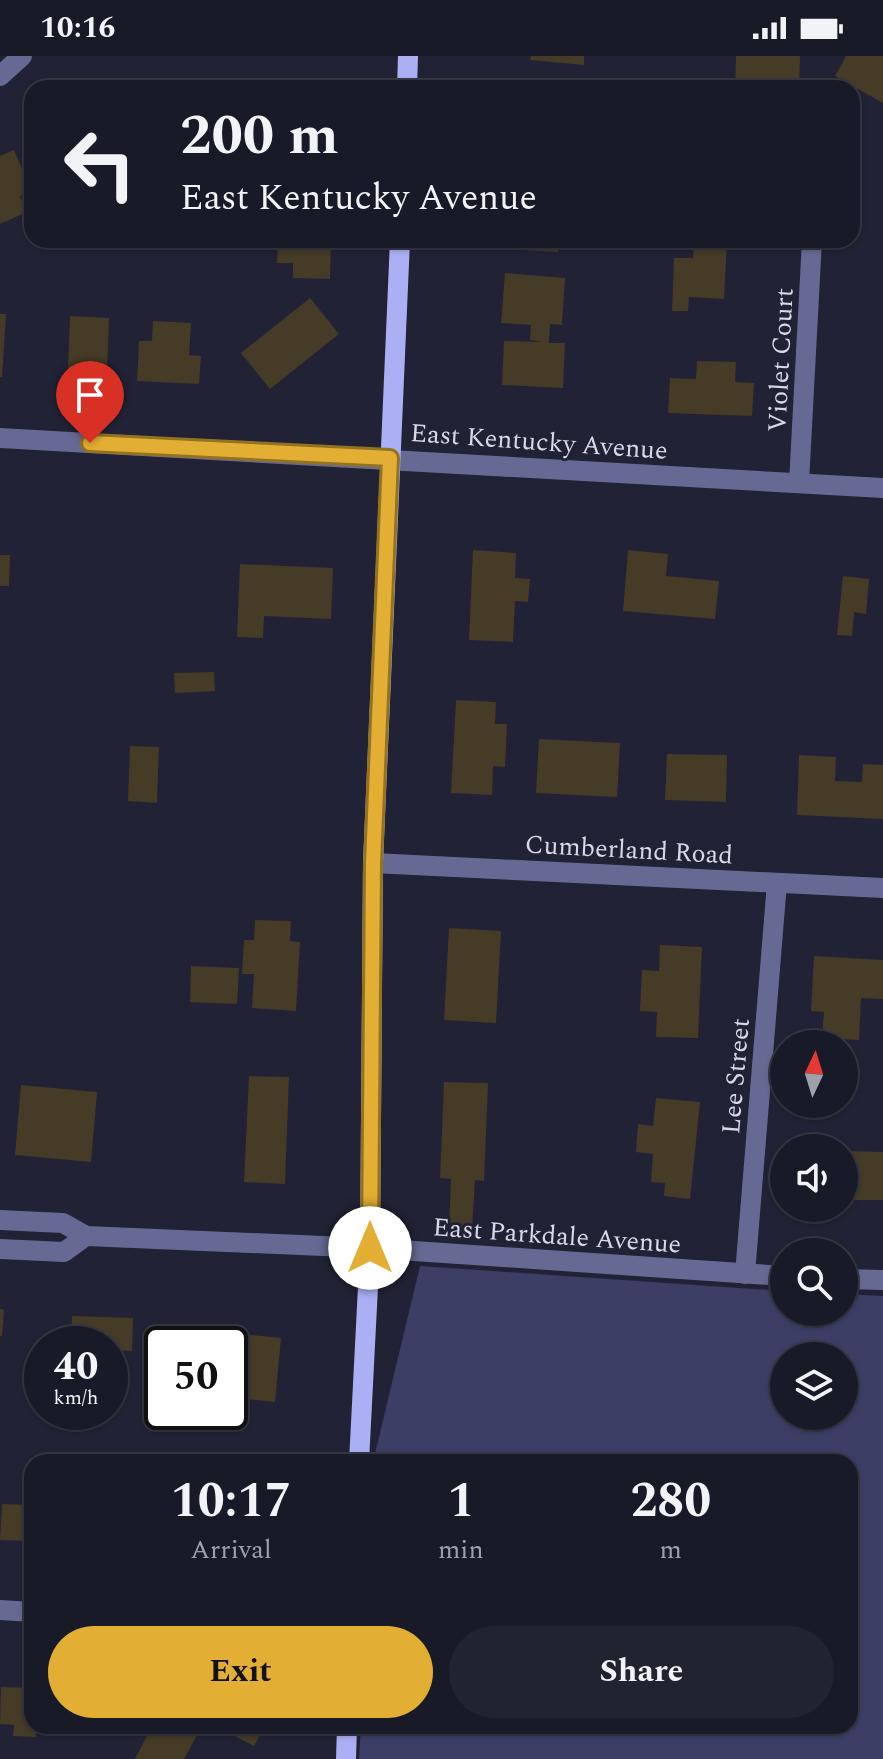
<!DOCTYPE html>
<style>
:root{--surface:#191a28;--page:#222330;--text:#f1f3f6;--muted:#9fa1a8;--line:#373845;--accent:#e2af34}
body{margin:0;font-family:Spectral,serif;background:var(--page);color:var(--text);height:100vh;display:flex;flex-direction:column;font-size:30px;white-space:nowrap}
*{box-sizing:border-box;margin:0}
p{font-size:26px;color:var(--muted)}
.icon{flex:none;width:44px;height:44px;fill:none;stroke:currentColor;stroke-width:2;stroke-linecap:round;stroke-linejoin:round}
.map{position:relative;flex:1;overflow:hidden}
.sheet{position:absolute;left:24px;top:1398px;width:834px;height:280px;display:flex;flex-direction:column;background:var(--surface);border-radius:24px;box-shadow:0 2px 6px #0004,0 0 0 2px var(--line)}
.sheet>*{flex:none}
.top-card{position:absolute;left:24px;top:24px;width:836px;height:168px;border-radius:24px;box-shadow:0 2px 6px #0004,0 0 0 2px var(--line);background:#191a28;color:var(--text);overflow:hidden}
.needle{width:52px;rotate:4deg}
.fabs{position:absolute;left:770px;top:974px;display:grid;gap:16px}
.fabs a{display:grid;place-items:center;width:88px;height:88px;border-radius:50%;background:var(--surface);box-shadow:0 2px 6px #0004,0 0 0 2px var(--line);font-size:40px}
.speed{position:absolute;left:24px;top:1270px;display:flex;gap:16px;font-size:40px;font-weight:700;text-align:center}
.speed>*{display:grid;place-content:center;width:104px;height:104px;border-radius:50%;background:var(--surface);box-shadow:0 2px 6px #0004,0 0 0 2px var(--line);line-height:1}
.speed small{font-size:20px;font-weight:400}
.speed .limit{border:4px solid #111;border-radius:12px;background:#fff;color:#111}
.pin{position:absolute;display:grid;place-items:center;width:68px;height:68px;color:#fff;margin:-82px -34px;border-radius:50% 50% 50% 0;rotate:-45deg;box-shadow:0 0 8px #0007}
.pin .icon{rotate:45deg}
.me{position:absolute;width:88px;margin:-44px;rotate:0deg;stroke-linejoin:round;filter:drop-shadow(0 0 6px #0008)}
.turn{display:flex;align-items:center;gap:28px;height:168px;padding:0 24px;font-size:36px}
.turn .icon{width:104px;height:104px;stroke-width:2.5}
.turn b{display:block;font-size:56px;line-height:68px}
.eta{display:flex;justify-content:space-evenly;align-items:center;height:136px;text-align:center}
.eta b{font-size:48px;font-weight:700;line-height:56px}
.action{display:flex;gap:16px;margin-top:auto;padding:16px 24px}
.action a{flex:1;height:92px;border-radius:48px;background:var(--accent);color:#111;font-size:32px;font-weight:700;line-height:92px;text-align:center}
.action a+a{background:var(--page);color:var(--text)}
.status{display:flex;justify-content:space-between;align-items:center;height:56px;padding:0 40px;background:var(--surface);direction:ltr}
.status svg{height:22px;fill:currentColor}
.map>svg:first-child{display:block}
</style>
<div class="status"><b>10:16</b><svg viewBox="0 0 49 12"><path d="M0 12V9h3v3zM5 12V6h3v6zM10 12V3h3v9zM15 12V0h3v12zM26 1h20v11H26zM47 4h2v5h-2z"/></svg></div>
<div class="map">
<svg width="883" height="1703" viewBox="0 0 883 1703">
<rect width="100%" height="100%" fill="#212235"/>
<path fill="#3c3e66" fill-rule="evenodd" d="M420,1210L784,1235V1256H844V1238L883,1240V1703H359L361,1670H850V1406H373ZM844,1300V1360H784V1300Z"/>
<g fill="#453b26">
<path d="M531,0H584V9L530,4Z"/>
<path d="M736,0H800L799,32H735Z"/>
<path d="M846,0H883V47L835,20Z"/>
<path d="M14,94L32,135L20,140L27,156L0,168V100Z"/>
<path d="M278,184H331L330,223L293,222V207H277Z"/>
<path d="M522,184H558V196L522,194Z"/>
<path d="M694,184H727L724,243L689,241L688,255H672L674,202H693Z"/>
<path d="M505,217L565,222L562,269L550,268L549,287H565L563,332L502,329L504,285L543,286L530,284L531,269L501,267Z"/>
<path d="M310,242L339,278L270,333L241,297Z"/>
<path d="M0,258H6L2,321H0Z"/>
<path d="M70,260L109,262L107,316L68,314Z"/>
<path d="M153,265L191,267L189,299L201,300L199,328L137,325L139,285H152Z"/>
<path d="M697,305L736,306L735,326L754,327L752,360L668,357L670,322L696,323Z"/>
<path d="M473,494L516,497L515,522L530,523L528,546L515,545L513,586L469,584Z"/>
<path d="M628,494L668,498L666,520L719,525L715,563L623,555Z"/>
<path d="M0,499H10L9,530H0Z"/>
<path d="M240,508L333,512L331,563L264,560L263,582L237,581Z"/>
<path d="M843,520L869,523L866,558L854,556L852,580L837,579Z"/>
<path d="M214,616L215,635L175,637L174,617Z"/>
<path d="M456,644L496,646L495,668H507L505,711L493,710L492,739L451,737Z"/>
<path d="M539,683L620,687L617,741L536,737Z"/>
<path d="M130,690L159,691L157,747L128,745Z"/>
<path d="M667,698L727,699L726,746L665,744Z"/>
<path d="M799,699L836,701L835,725L862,726L863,708L883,709V763L797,759Z"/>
<path d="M255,864L291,865L290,885L300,886L296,955L252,952L254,918H242L244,884H254Z"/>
<path d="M449,872L501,875L496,967L444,964Z"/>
<path d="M660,889L702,891L698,982L656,981L657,956L640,955L642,914L659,915Z"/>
<path d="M814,900L883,904V943L861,942L859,984L822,982L824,956L811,955Z"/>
<path d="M191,910L239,912L237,948L190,946Z"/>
<path d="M249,1020L289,1021L285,1128L244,1126Z"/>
<path d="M444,1026L488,1027L484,1125L475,1124L472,1172L449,1171L451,1123L440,1122Z"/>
<path d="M21,1029L97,1036L91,1106L15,1099Z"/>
<path d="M656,1042L700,1046L690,1143L664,1140L665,1127L651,1126L653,1098L636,1096L638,1068L653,1070Z"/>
<path d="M844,1095L883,1096V1144H844Z"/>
<path d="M0,1253L4,1254L2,1280H0Z"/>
<path d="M72,1260L133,1262L132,1295L110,1294V1288H71Z"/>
<path d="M230,1277L281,1282L275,1346L237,1342L239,1321L230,1320Z"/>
<path d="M2,1448L32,1449V1485L0,1484Z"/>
<path d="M1,1631L32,1632V1670H37L36,1681L13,1680L14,1669L0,1668Z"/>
<path d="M152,1670H202L184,1703H135Z"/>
<path d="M216,1670H265L254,1690Z"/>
</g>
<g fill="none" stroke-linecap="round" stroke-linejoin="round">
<g stroke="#666993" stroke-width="20">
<path d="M0,20L22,0"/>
<path d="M0,382L883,432"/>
<path d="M799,427L812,184"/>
<path d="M373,807L883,832"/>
<path d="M0,1164L63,1167L86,1180L370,1192L784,1220"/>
<path d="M0,1193L64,1196L86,1180"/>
<path d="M745,1218L777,827"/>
<path d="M844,1223L883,1224"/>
<path d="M0,1554L32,1556"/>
</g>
<g stroke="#abb0f5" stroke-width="20">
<path d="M407,32L408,0"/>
<path d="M359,1406L370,1192L373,807L400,184"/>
<path d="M346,1703L347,1670"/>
</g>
</g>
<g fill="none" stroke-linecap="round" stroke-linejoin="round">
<defs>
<path id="route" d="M90,387L390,402L373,807L370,1192"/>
</defs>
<use href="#route" stroke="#937222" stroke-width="20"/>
<use href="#route" stroke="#e2af34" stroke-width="14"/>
</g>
<g text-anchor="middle" stroke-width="6" stroke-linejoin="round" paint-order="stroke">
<g font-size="26" fill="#d7d9e6" stroke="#212235">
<text transform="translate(780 304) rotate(-87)" y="9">Violet Court</text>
<text transform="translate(539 385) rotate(4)" y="9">East Kentucky Avenue</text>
<text transform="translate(629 793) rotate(3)" y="9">Cumberland Road</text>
<text transform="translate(735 1020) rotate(-85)" y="9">Lee Street</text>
<text transform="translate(557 1179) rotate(4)" y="9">East Parkdale Avenue</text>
</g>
</g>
</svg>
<div class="fabs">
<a><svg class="needle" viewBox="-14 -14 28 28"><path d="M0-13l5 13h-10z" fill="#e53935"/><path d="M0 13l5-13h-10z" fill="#9fa1a8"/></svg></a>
<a><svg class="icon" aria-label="sound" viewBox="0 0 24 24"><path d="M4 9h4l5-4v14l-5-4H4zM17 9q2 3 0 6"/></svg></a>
<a><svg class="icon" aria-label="search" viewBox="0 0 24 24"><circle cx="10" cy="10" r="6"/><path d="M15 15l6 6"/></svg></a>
<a><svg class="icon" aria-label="layers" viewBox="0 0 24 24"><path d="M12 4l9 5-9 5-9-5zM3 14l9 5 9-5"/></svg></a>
</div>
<div class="speed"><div>40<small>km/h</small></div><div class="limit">50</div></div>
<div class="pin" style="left:90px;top:387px;background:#d93025"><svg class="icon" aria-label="arrive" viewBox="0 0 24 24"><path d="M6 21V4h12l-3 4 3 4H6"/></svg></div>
<svg class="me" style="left:370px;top:1192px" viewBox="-20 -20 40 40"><circle r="19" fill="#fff"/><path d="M0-13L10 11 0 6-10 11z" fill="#e2af34"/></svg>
<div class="top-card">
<div class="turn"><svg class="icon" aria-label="left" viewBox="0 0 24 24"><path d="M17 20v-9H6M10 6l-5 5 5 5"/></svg><div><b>200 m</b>East Kentucky Avenue</div></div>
</div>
<section class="sheet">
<div class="eta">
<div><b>10:17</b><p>Arrival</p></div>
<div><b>1</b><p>min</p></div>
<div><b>280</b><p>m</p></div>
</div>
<div class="action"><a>Exit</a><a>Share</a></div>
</section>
</div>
